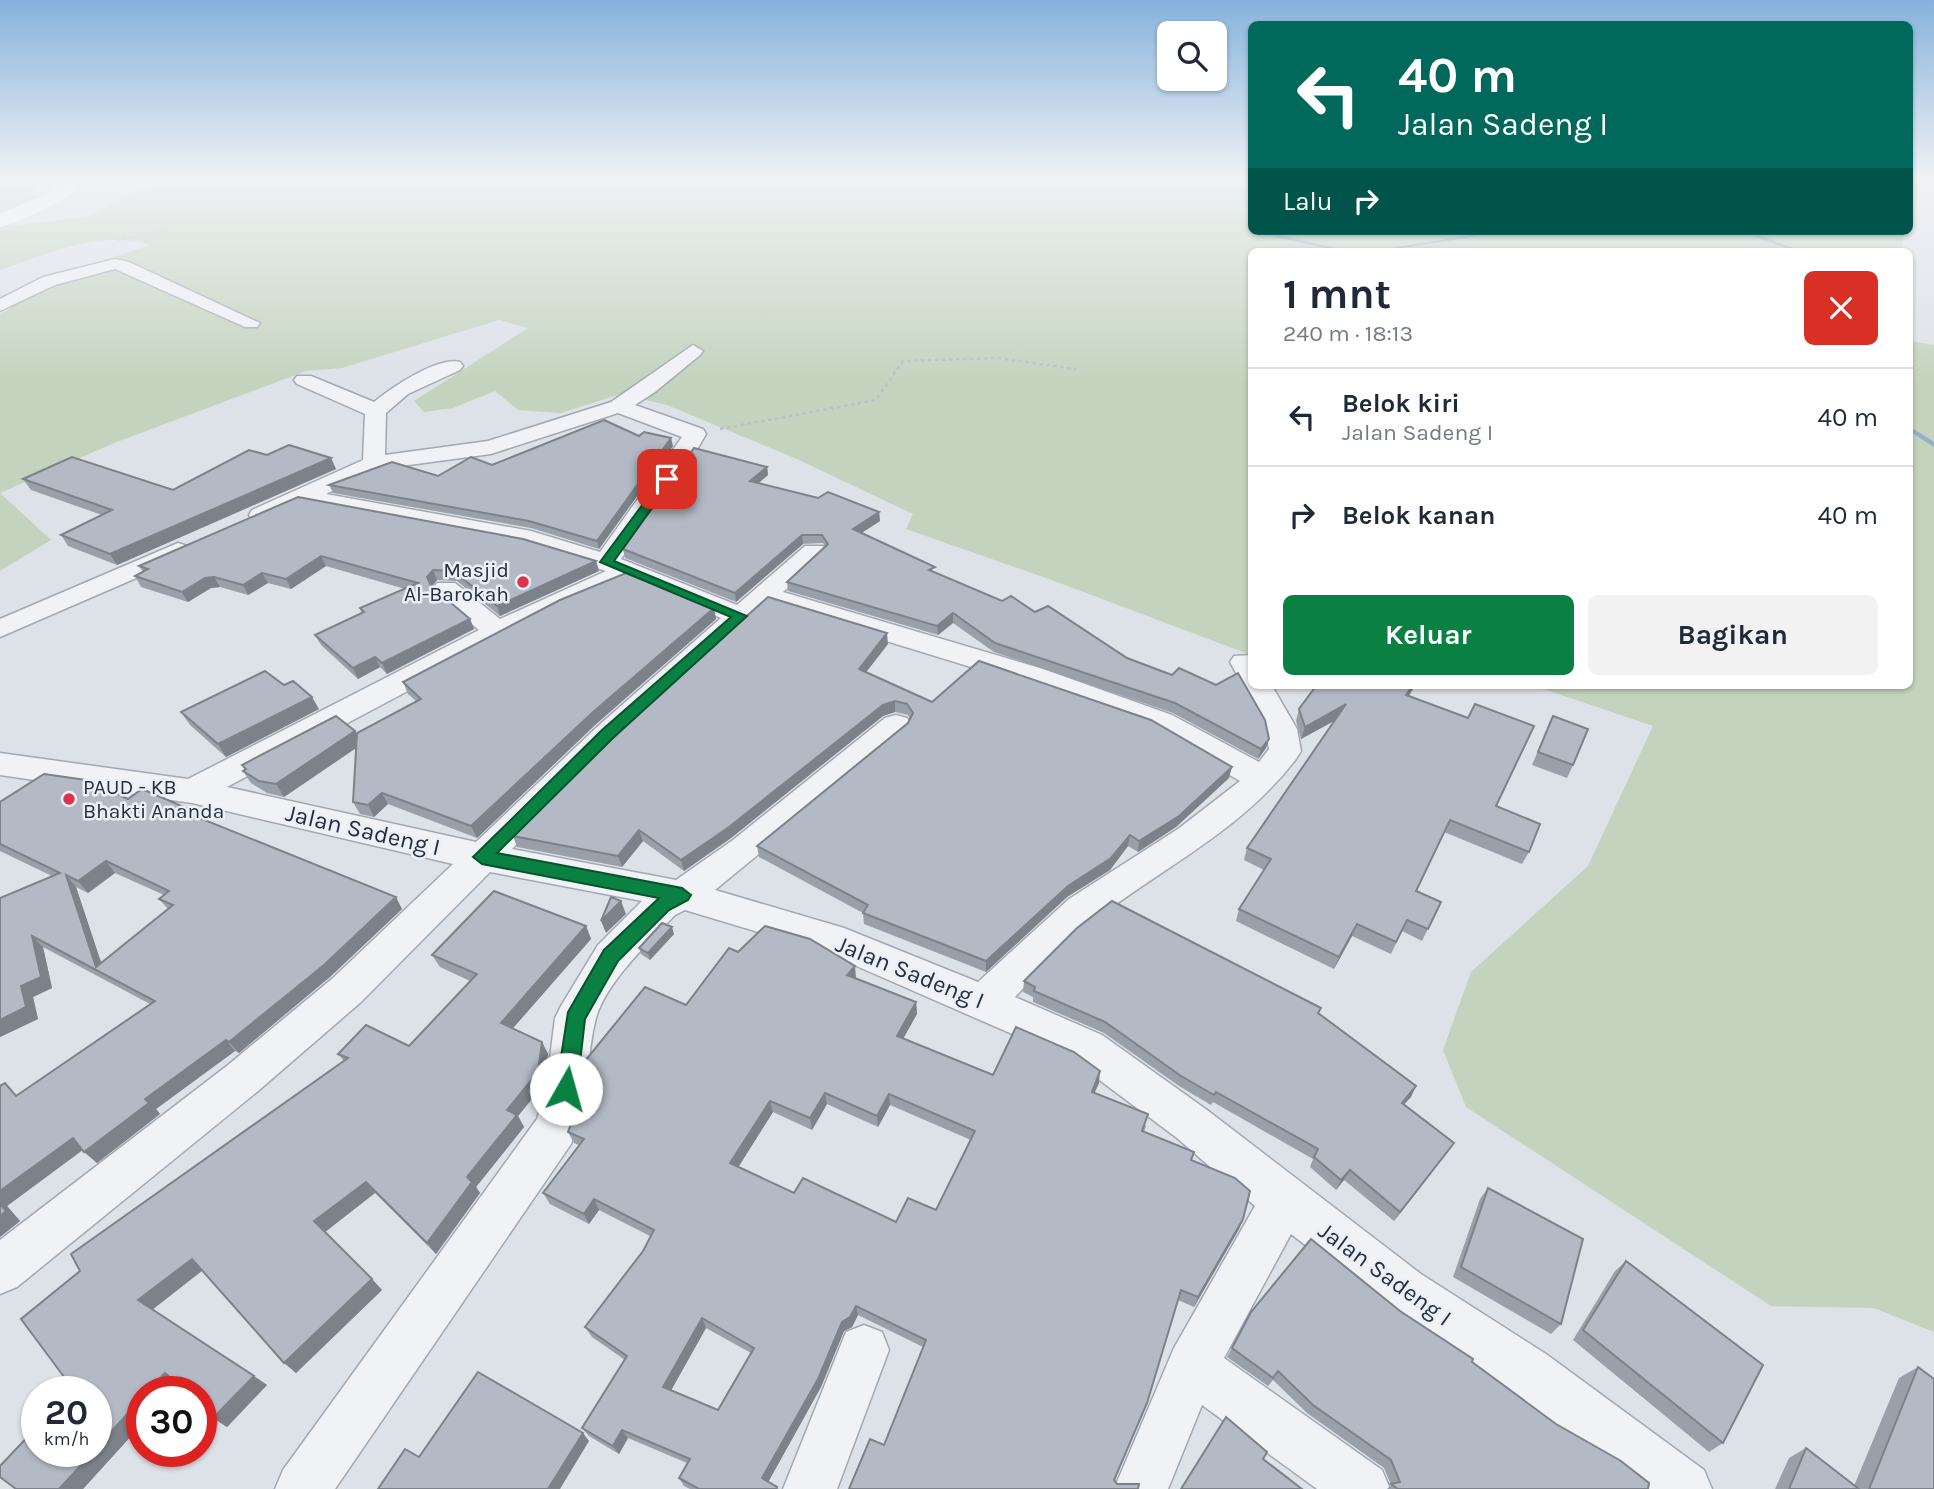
<!DOCTYPE html>
<html lang="id">
<meta charset="utf-8">
<style>
:root{--surface:#fff;--page:#f2f2f3;--text:#1f2937;--muted:#747a83;--line:#e0e1e3;--accent:#0b8043}
body{margin:0;font-family:Karla,sans-serif;background:var(--page);color:var(--text);height:100vh;display:flex;flex-direction:column;font-size:26px;white-space:nowrap}
*{box-sizing:border-box;margin:0}
p{font-size:23px;color:var(--muted)}
.icon{flex:none;width:38px;height:38px;fill:none;stroke:currentColor;stroke-width:2;stroke-linecap:round;stroke-linejoin:round}
.map{position:relative;flex:1;overflow:hidden}
.sheet{position:absolute;left:1248px;top:248px;width:665px;height:441px;display:flex;flex-direction:column;background:var(--surface);border-radius:10px;box-shadow:0 2px 5px #0004}
.sheet>*{flex:none}
.hud{position:absolute;left:1248px;top:21px;width:665px;height:214px;border-radius:10px;box-shadow:0 2px 5px #0004;background:#00695c;color:#fff;overflow:hidden}
.controls{position:absolute;left:1157px;top:21px;display:grid;gap:14px}
.controls a{display:grid;place-items:center;width:70px;height:70px;border-radius:10px;background:var(--surface);box-shadow:0 2px 5px #0004;font-size:35px}
.speed{position:absolute;left:21px;top:1376px;display:flex;gap:14px;font-size:35px;font-weight:700;text-align:center}
.speed>*{display:grid;place-content:center;width:91px;height:91px;border-radius:50%;background:var(--surface);box-shadow:0 2px 5px #0004;line-height:1}
.speed small{font-size:18px;font-weight:400}
.speed .limit{border:10px solid #d22;background:#fff;color:#111}
.pin{position:absolute;display:grid;place-items:center;width:60px;height:60px;color:#fff;margin:-30px;border-radius:14px;box-shadow:0 4px 10px #0006}
.me{position:absolute;width:77px;margin:-38px;rotate:7deg;stroke-linejoin:round;filter:drop-shadow(0 0 5px #0008)}
.turn{display:flex;align-items:center;gap:24px;height:147px;padding:0 35px;font-size:32px}
.turn .icon{width:91px;height:91px;stroke-width:2.5}
.turn b{display:block;font-size:49px;line-height:60px}
.then{display:flex;align-items:center;height:66px;padding:0 35px;background:#0003;gap:14px;font-size:26px}
.round{display:grid;place-items:center;flex:none;width:74px;height:74px;border-radius:10px;background:var(--page)}
.headline{display:flex;align-items:center;justify-content:space-between;height:119px;padding:0 35px}
h1{font-size:42px;font-weight:700;line-height:52px}
.cta{display:flex;gap:14px;margin-top:auto;padding:14px 35px}
.cta a{flex:1;height:80px;border-radius:10px;background:var(--accent);color:#fff;font-size:28px;font-weight:700;line-height:80px;text-align:center}
.cta a+a{background:var(--page);color:var(--text)}
ul{padding:0;list-style:none}
li{display:flex;align-items:center;gap:21px;height:98px;padding:0 35px;border-top:2px solid var(--line)}
li div{flex:1}
li b{display:block;font-size:26px}
li em{font-style:normal}
.map>svg:first-child{display:block}
</style>
<div class="map">
<svg width="1934" height="1489" viewBox="0 0 1934 1489">
<rect width="100%" height="100%" fill="#dde1e8"/>
<g fill="#c3d3bd">
<path d="M0,179H43L30,195L63,197L8,226L87,217L139,191L200,179H1251V231H1907L1903,237L1902,252H1251V655L1049,579L906,529L913,514L797,459L667,405L621,394L561,413L518,410L495,391L453,408L424,412L414,401L528,328L499,320L342,368L306,371L114,443L0,493V315L61,274L151,245C102,229 47,254 0,270Z"/>
<path d="M1909,341L1934,345V1332L1874,1308L1771,1306L1466,1107L1443,1050L1471,972L1588,866L1653,726L1535,686H1909Z"/>
<path d="M0,493L51,540L0,571Z"/>
</g>
<g fill="none" stroke-linecap="round" stroke-linejoin="round">
<g fill="#94afcc" fill-rule="evenodd">
<path d="M1243,179H1251V181L1243,180Z"/>
<path d="M1269,231H1275V234L1353,252H1343L1271,236Z"/>
<path d="M1497,231H1510L1378,252H1364Z"/>
<path d="M1740,231H1748L1804,252H1796Z"/>
<path d="M1909,426L1934,442V447L1909,431Z"/>
</g>
<defs>
<g id="street">
<path d="M108,179L75,187L68,183L76,179Z"/>
<path d="M115,259L129,262L260,323L257,327H245L115,269L55,285L0,311V299L43,277Z"/>
<path d="M693,345L703,351L700,355L655,392L635,405L703,429L706,434L691,460L621,559L737,605L805,546H823L827,551L823,556L783,592L1043,669L1172,715L1259,762L1269,749L1265,729L1242,686L1244,683L1241,682L1230,662L1234,656L1251,655V686H1272L1297,729L1301,751L1296,759C1242,830 1165,866 1096,919C1066,941 1041,970 1015,997L1102,1035L1207,1110L1421,1274L1546,1354L1704,1470L1712,1489H1640L1510,1390L1387,1308L1291,1234L1224,1358L1382,1470L1390,1489H1317L1202,1405L1168,1489H1114L1174,1348L1255,1206L1177,1138L1074,1061L822,951L685,910L675,915C649,942 603,985 595,1022C585,1065 590,1100 571,1144L335,1489H275L283,1470L537,1119L546,1089L555,1018L561,1006L598,945L642,901L490,872L361,1002L258,1091L17,1287L0,1294V1240L228,1065L333,978L453,864L192,803L0,775V753L188,779L479,630L437,595L433,589L437,583H455L500,619L606,571L527,546L304,504L270,520H252L249,515L252,510L363,460L365,414L297,384L294,380L297,376H311L374,402C391,388 438,356 460,362L463,366L460,370L408,394L386,413L385,455L488,441L611,402ZM618,413L682,437L600,552L531,531L326,494L379,469L491,454ZM629,581L721,618L597,727L476,842L227,787L562,609ZM769,605L1023,683L1150,729L1240,781L1178,829L1069,899L978,982L844,928L715,890L907,732L911,725L907,718L896,715L885,718L733,840L676,880L512,849L619,741Z"/>
<path d="M178,543L187,546L191,551L187,556L0,637V619Z"/>
<path d="M864,1325L882,1332L889,1350L837,1489H783L846,1332Z"/>
</g>
</defs>
<use href="#street" stroke="#a2a8b2" stroke-width="3"/>
<path stroke="#bbbfc7" stroke-width="2" stroke-dasharray="2.5 2.5" stroke-linecap="butt" d="M118,240L165,231"/>
<path stroke="#bbbfc7" stroke-width="2.5" stroke-dasharray="3.5 3.5" stroke-linecap="butt" d="M720,429L876,400L903,361L997,358L1076,369"/>
<use href="#street" fill="#f0f2f6" fill-rule="evenodd"/>
<path fill="#fff" fill-rule="evenodd" d="M68,179H84C78,197 19,222 0,227V214L50,192Z"/>
</g>
<g fill="#9aa0a9" fill-rule="evenodd">
<path d="M639,436L673,446L599,549L531,528L333,493L329,485L438,476Z"/>
<path d="M267,455L331,458L336,469L117,565L68,546L61,535L102,515L31,490L23,479L173,490Z"/>
<path d="M767,467L768,475L759,483L879,512L880,521L861,533L935,573L1002,601L1035,612L1127,658L1269,739L1266,748L1258,759L1173,713L994,652L953,623L938,635L788,591L787,582L825,547L823,543L803,544L736,602L625,558L623,549Z"/>
<path d="M298,497L596,561L599,571L500,616L457,581L437,580L431,587L470,619L474,629L387,674L380,667L358,679L321,645L315,635L362,613L360,608L405,589L326,566L291,589L268,583L248,595L220,587L211,588L188,602L141,587L135,576L143,572L139,566Z"/>
<path d="M714,608L716,619L595,725L477,838L388,804L374,817L360,814L353,802L356,748L284,797L267,793L251,783L243,771L245,770L242,765L355,731L357,735L416,701L408,694L403,682Z"/>
<path d="M888,644L866,672L932,702L1229,778L1176,827L1138,852L1128,846L1110,870L1067,897L986,972L864,924L863,913L759,857L757,846L908,723L910,719L908,715L895,712L883,716L731,838L684,871L643,841L622,867L517,847L513,836Z"/>
<path d="M1409,696L1496,806L1529,852L1522,864L1444,832L1416,891L1441,902L1422,941L1402,931L1391,954L1352,936L1334,969L1236,921L1239,909L1264,870L1244,860L1247,848L1336,720L1301,739L1296,721L1299,709Z"/>
<path d="M319,709L226,757L190,725L181,712Z"/>
<path d="M1553,716L1573,765L1567,778L1532,765Z"/>
<path d="M128,799L209,822L402,909L331,976L239,1053L235,1051L156,1109L160,1114L97,1163L83,1150L7,1206L20,1221L0,1237L18,1095L150,1004L43,947L52,988L33,997L38,1019L0,1037V898L52,876L0,851V802ZM115,873L164,895L159,899L168,909L101,963L76,887L88,893Z"/>
<path d="M586,926L591,939L513,1028L542,1042L548,1054L544,1084L518,1116L524,1127L476,1187L480,1193L436,1254L375,1193L325,1232L382,1290L296,1373L202,1271L153,1309L267,1385L227,1427L213,1418L178,1384L171,1391H142V1424L83,1489H16L72,1391L344,1061L338,1054L409,1046L470,981L440,967L432,955Z"/>
<path d="M674,934L650,960L641,954L639,948Z"/>
<path d="M738,952L856,978L916,1002L917,1014L903,1038L993,1075L1099,1083L1094,1093L1146,1126L1144,1132L1191,1160L1243,1219L1239,1229L1194,1307L1178,1300L1115,1481L1117,1484L1138,1489L884,1445L923,1347L858,1315L852,1327L844,1331L821,1387L768,1482L779,1489H690L684,1486L679,1478L687,1463L628,1438L619,1454L589,1436L582,1428L625,1360L592,1337L585,1327L643,1251L650,1236L599,1210L589,1224L550,1204L543,1193L579,1145L574,1143L568,1132L589,1097L587,1096L582,1085L686,1005ZM827,1104L878,1127L890,1105L971,1140L936,1210L896,1222L794,1193L738,1167L773,1112L812,1130ZM706,1328L751,1353L718,1410L671,1390Z"/>
<path d="M1024,981L1319,1013L1411,1097L1404,1104L1454,1143L1447,1153L1394,1221L1344,1180L1336,1190L1310,1167L1313,1159L1213,1102L1211,1105L1179,1086L1104,1033L1033,1002V997L1023,992Z"/>
<path d="M1488,1188L1561,1324L1551,1334L1453,1277L1480,1199Z"/>
<path d="M1626,1261L1723,1443L1709,1452L1573,1340L1615,1271Z"/>
<path d="M1400,1311L1472,1362L1556,1424L1648,1489H1387L1391,1485L1384,1468L1307,1413L1273,1380L1268,1386L1227,1357L1232,1348Z"/>
<path d="M1918,1367L1934,1489H1775L1789,1458L1806,1448L1854,1486L1899,1378Z"/>
</g>
<g fill="#7d828a">
<path d="M671,438L673,446L599,549L597,541Z"/>
<path d="M331,458L336,469L117,565L110,554Z"/>
<path d="M767,467L768,475L751,489L750,481Z"/>
<path d="M879,512L880,521L854,538L853,529Z"/>
<path d="M802,535L803,544L736,602L735,593Z"/>
<path d="M321,556L326,566L291,589L286,579Z"/>
<path d="M596,561L599,571L500,616L497,606Z"/>
<path d="M433,570L437,580L431,588L427,577Z"/>
<path d="M262,573L268,583L248,595L243,585Z"/>
<path d="M214,577L220,587L211,588L188,602L182,592L205,578Z"/>
<path d="M714,608L716,619L595,725L477,838L471,826L592,713Z"/>
<path d="M953,613V623L938,635L937,626Z"/>
<path d="M470,619L474,629L387,674L382,663Z"/>
<path d="M887,633L888,644L860,680L859,669Z"/>
<path d="M375,657L380,667L358,679L353,668Z"/>
<path d="M1412,686H1415L1402,707L1406,695Z"/>
<path d="M312,697L319,709L226,757L218,744Z"/>
<path d="M895,701V712L883,716L731,838L684,871L681,860L883,705Z"/>
<path d="M1346,704L1343,716L1301,739L1305,727Z"/>
<path d="M355,731L362,744L284,797L276,784Z"/>
<path d="M1269,739L1266,748L1258,759L1261,749Z"/>
<path d="M1232,767L1229,778L1176,827L1138,852L1139,841Z"/>
<path d="M382,793L388,804L374,817L368,805Z"/>
<path d="M639,830L643,841L622,867L618,856Z"/>
<path d="M1130,835L1128,846L1110,870L1067,897L986,972V961L1068,886Z"/>
<path d="M106,861L115,873L88,893L78,881Z"/>
<path d="M66,875L76,887L105,974L96,967Z"/>
<path d="M396,897L402,909L331,976L239,1053L229,1042Z"/>
<path d="M621,901L626,914L606,933L601,921Z"/>
<path d="M1357,924L1352,936L1334,969L1339,957Z"/>
<path d="M586,926L591,939L507,1035L501,1023Z"/>
<path d="M672,927L674,934L650,960L648,953Z"/>
<path d="M32,936L43,947L52,988L33,997L38,1019L0,1037V1020L21,986Z"/>
<path d="M855,966L856,978L848,987L847,975Z"/>
<path d="M916,1002L917,1014L898,1048L897,1036Z"/>
<path d="M226,1040L235,1051L156,1109L160,1114L97,1163L84,1152L145,1099Z"/>
<path d="M542,1042L548,1054L544,1084L518,1116L524,1127L476,1187L480,1193L436,1254L427,1243L507,1110Z"/>
<path d="M1100,1071L1099,1083L1090,1103L1092,1092Z"/>
<path d="M1416,1086L1411,1097L1396,1113L1402,1103Z"/>
<path d="M825,1093L827,1104L812,1130L810,1118Z"/>
<path d="M889,1094L890,1105L878,1127L877,1116Z"/>
<path d="M770,1101L773,1112L734,1174L730,1163Z"/>
<path d="M73,1138L85,1148L7,1206L20,1221L0,1237V1191Z"/>
<path d="M1454,1143L1447,1153L1394,1221L1400,1212Z"/>
<path d="M1350,1170L1344,1180L1336,1190L1341,1180Z"/>
<path d="M366,1182L375,1193L325,1232L314,1221Z"/>
<path d="M594,1199L599,1210L589,1224L584,1214Z"/>
<path d="M1243,1219L1239,1229L1194,1307L1198,1297Z"/>
<path d="M192,1259L204,1269L152,1310L138,1300Z"/>
<path d="M372,1279L382,1290L296,1373L284,1363Z"/>
<path d="M856,1306L858,1315L852,1327L844,1331L821,1387L766,1486L762,1478L842,1322Z"/>
<path d="M702,1318L706,1328L668,1396L663,1387Z"/>
<path d="M165,1373L180,1382L171,1391H148Z"/>
<path d="M254,1376L267,1385L227,1427L213,1418Z"/>
<path d="M142,1398V1424L83,1489H59L94,1451H96V1448Z"/>
<path d="M622,1430L628,1438L619,1454L613,1446Z"/>
<path d="M583,1433L589,1441L560,1489H548Z"/>
</g>
<g fill="#b3bac5" stroke="#7d828a" stroke-width="2" fill-rule="evenodd">
<path d="M604,420L639,436L644,432L671,438L597,541L529,521L329,485L392,462L438,476L471,457L492,465Z"/>
<path d="M289,445L331,458L110,554L61,535L112,510L23,479L72,457L173,490L249,450L267,455Z"/>
<path d="M694,448L767,467L750,481L818,498L828,492L879,512L853,529L935,567L929,570L1002,601L1011,596L1035,612L1048,606L1127,658L1172,675L1179,668L1216,685L1238,673L1265,720L1269,739L1261,749L1175,703L995,643L953,613L937,626L787,582L828,544L822,535H802L735,593L623,549Z"/>
<path d="M298,497L523,539L596,561L497,606L453,571L433,570L427,577L431,586L470,619L382,663L375,657L353,668L315,635L364,612L360,608L418,583L321,556L286,579L262,573L243,585L214,577L205,578L182,592L135,576L148,569L139,566Z"/>
<path d="M626,573L714,608L592,713L471,826L382,793L368,805L353,802L357,733L421,699L403,682L560,600Z"/>
<path d="M768,597L887,633L859,669L932,702L979,661L1151,720L1232,767L1179,816L1139,841L1130,835L1111,858L1068,886L986,961L863,913L868,905L757,846L908,723L913,713L907,704L895,701L883,705L729,827L681,860L639,830L618,856L513,836L617,732Z"/>
<path d="M265,671L284,685L293,681L312,697L218,744L181,712Z"/>
<path d="M1316,686H1412L1406,695L1468,718L1475,704L1534,726L1496,806L1540,824L1529,852L1450,820L1416,891L1441,902L1428,929L1407,920L1396,942L1357,924L1339,957L1239,909L1271,859L1247,848L1346,704L1305,727L1299,709Z"/>
<path d="M336,716L355,731L276,784L259,781L243,771L246,769L242,765Z"/>
<path d="M1553,716L1588,729L1573,765L1538,752Z"/>
<path d="M44,774L86,780L128,799L142,789L205,816L202,819L396,897L324,965L229,1042L226,1040L145,1099L149,1103L84,1152L73,1138L0,1191V1086L5,1083L16,1096L155,1001L32,936L41,977L21,986L26,1007L0,1020V898L60,873L0,844V802ZM106,861L169,891L159,899L173,905L96,967L66,875L78,881Z"/>
<path d="M494,891L586,926L501,1023L542,1042L538,1072L507,1110L517,1115L467,1177L472,1182L427,1243L366,1182L314,1221L372,1279L284,1363L192,1259L138,1300L254,1376L213,1418L201,1407V1391H185L165,1373L148,1391H142V1398L96,1448V1391H72L73,1389L21,1319L80,1271L71,1254L348,1058L338,1054L366,1025L409,1046L477,974L432,955Z"/>
<path d="M611,897L621,901L601,921Z"/>
<path d="M1112,901L1321,1008L1318,1013L1416,1086L1402,1103L1454,1143L1400,1212L1350,1170L1341,1180L1314,1157L1318,1149L1216,1092L1214,1095L1181,1076L1105,1022L1034,991L1035,987L1024,981L1077,928Z"/>
<path d="M662,923L672,927L648,953L639,948Z"/>
<path d="M765,926L810,939L855,966L847,975L916,1002L897,1036L993,1075L1016,1027L1074,1052L1100,1071L1092,1092L1148,1114L1142,1131L1194,1152L1191,1160L1235,1178L1250,1191L1243,1219L1198,1297L1181,1290L1147,1403L1114,1480L1117,1484H1139L1138,1489H849L870,1439L884,1445L926,1340L856,1306L850,1317L842,1322L818,1379L762,1478L777,1487L776,1489H699L679,1478L690,1459L622,1430L613,1446L582,1428L627,1356L585,1327L643,1251L654,1230L594,1199L584,1214L543,1193L584,1139L568,1132L574,1116L594,1091L582,1085L585,1061L645,987L686,1005L729,948L738,952ZM825,1093L877,1116L889,1094L975,1131L936,1210L908,1198L896,1222L803,1178L794,1193L730,1163L770,1101L810,1118ZM702,1318L754,1348L718,1410L663,1387Z"/>
<path d="M1488,1188L1583,1239L1561,1324L1461,1267Z"/>
<path d="M0,1204L6,1211L0,1216Z"/>
<path d="M1311,1239L1400,1311L1473,1359L1472,1362L1556,1424L1621,1461L1649,1483L1648,1489H1398L1391,1484L1400,1482L1391,1460L1313,1405L1278,1371L1273,1378L1232,1348L1251,1312Z"/>
<path d="M1626,1261L1763,1365L1723,1443L1583,1330Z"/>
<path d="M1918,1367L1934,1379V1489H1869Z"/>
<path d="M478,1372L583,1433L548,1489H378L405,1449L419,1457Z"/>
<path d="M1226,1417L1267,1452L1263,1459L1302,1489H1181Z"/>
<path d="M37,1427V1451H94L59,1489H16L0,1477V1466Z"/>
<path d="M1806,1448L1859,1489H1789Z"/>
</g>
<linearGradient id="sky" x2="0" y2="1"><stop stop-color="#86b2dd"/><stop offset="0.46" stop-color="#f0f2f5"/><stop offset="1" stop-color="#f0f2f5" stop-opacity="0"/></linearGradient>
<rect width="1934" height="387" fill="url(#sky)"/>
<path fill="#0b8043" stroke="#07532c" stroke-width="2" d="M663,477L673,479L614,561L747,616L613,738L497,853L682,888L691,895L688,900L669,910L618,961L585,1019L577,1089L574,1096L566,1098L559,1096L556,1089L568,1012L604,950L659,898L482,864L473,857L602,730L731,617L600,562Z"/>
<g fill="#db344e" stroke="#ecf0f6" stroke-width="2.5">
<circle cx="523" cy="582" r="7"/>
<circle cx="69" cy="799" r="7"/>
</g>
<g text-anchor="middle" stroke-width="5" stroke-linejoin="round" paint-order="stroke">
<g font-size="21" fill="#252f40" stroke="#ecf0f6" text-anchor="end">
<text x="509" y="577">Masjid<tspan x="509" dy="24">Al-Barokah</tspan></text>
<text x="83" y="794" text-anchor="start">PAUD - KB<tspan x="83" dy="24">Bhakti Ananda</tspan></text>
</g>
<g font-size="24" fill="#252f40" stroke="#ecf0f6">
<text transform="translate(363 830) rotate(13)" y="8">Jalan Sadeng I</text>
<text transform="translate(910 972) rotate(22)" y="8">Jalan Sadeng I</text>
<text transform="translate(1385 1274) rotate(36)" y="8">Jalan Sadeng I</text>
</g>
</g>
</svg>
<div class="controls">
<a><svg class="icon" aria-label="search" viewBox="0 0 24 24"><circle cx="10" cy="10" r="6"/><path d="M15 15l6 6"/></svg></a>
</div>
<div class="speed"><div>20<small>km/h</small></div><div class="limit">30</div></div>
<div class="pin" style="left:667px;top:479px;background:#d93025"><svg class="icon" aria-label="arrive" viewBox="0 0 24 24"><path d="M6 21V4h12l-3 4 3 4H6"/></svg></div>
<svg class="me" style="left:566px;top:1089px" viewBox="-20 -20 40 40"><circle r="19" fill="#fff"/><path d="M0-13L10 11 0 6-10 11z" fill="#0b8043"/></svg>
<div class="hud">
<div class="turn"><svg class="icon" aria-label="left" viewBox="0 0 24 24"><path d="M17 20v-9H6M10 6l-5 5 5 5"/></svg><div><b>40 m</b>Jalan Sadeng I</div></div>
<div class="then">Lalu<svg class="icon" aria-label="right" viewBox="0 0 24 24"><path d="M7 20v-9h11M14 6l5 5-5 5"/></svg></div>
</div>
<section class="sheet">
<div class="headline"><div><h1>1 mnt</h1><p>240 m · 18:13</p></div><a class="round" style="background:#d93025;color:#fff"><svg class="icon" aria-label="close" viewBox="0 0 24 24"><path d="M6 6l12 12M18 6L6 18"/></svg></a></div>
<ul>
<li><svg class="icon" aria-label="left" viewBox="0 0 24 24"><path d="M17 20v-9H6M10 6l-5 5 5 5"/></svg><div><b>Belok kiri</b><p>Jalan Sadeng I</p></div><em>40 m</em></li>
<li><svg class="icon" aria-label="right" viewBox="0 0 24 24"><path d="M7 20v-9h11M14 6l5 5-5 5"/></svg><div><b>Belok kanan</b></div><em>40 m</em></li>
</ul>
<div class="cta"><a>Keluar</a><a>Bagikan</a></div>
</section>
</div>
